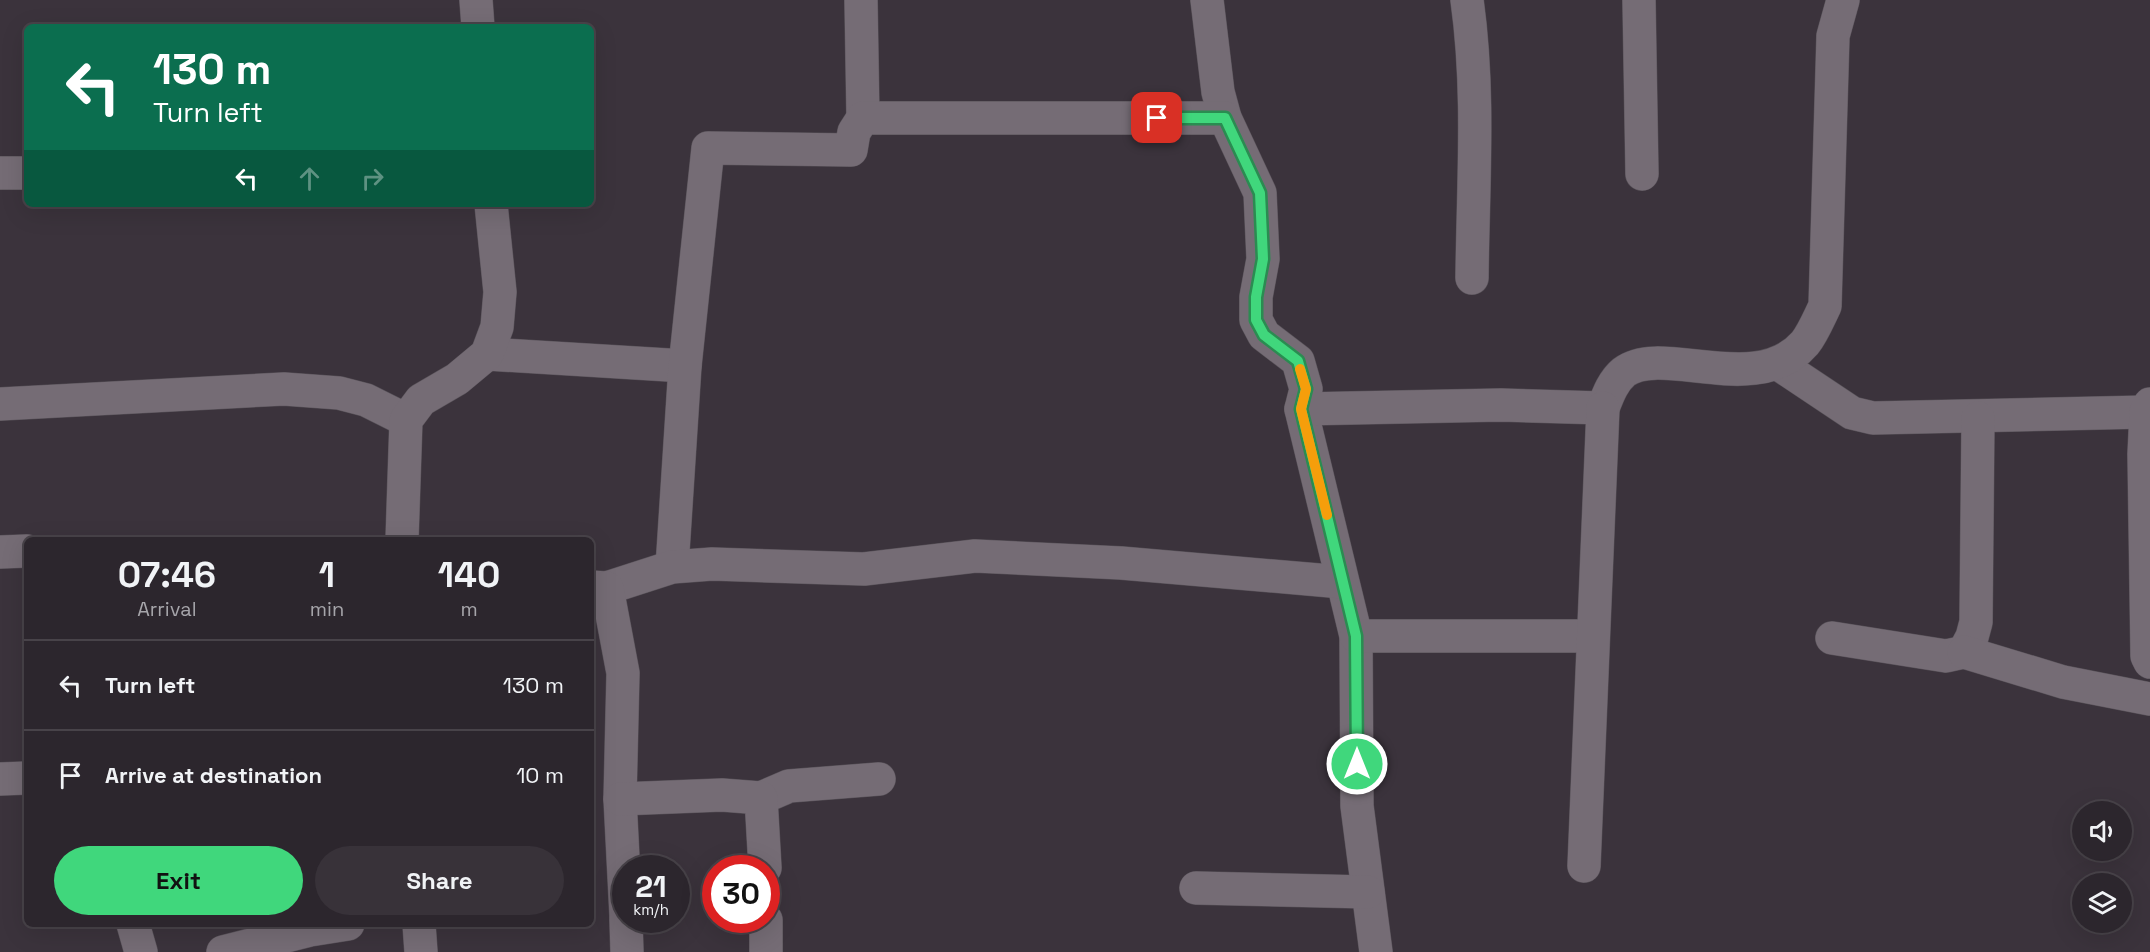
<!DOCTYPE html>
<style>
:root{--surface:#2c262d;--page:#383239;--text:#f1f3f6;--muted:#a6a5aa;--line:#484349;--accent:#40d77c}
body{margin:0;font-family:"Space Grotesk",sans-serif;background:var(--page);color:var(--text);height:100vh;display:flex;flex-direction:column;font-size:22px;white-space:nowrap}
*{box-sizing:border-box;margin:0}
p{font-size:20px;color:var(--muted)}
.icon{flex:none;width:33px;height:33px;fill:none;stroke:currentColor;stroke-width:2;stroke-linecap:round;stroke-linejoin:round}
.map{position:relative;flex:1;overflow:hidden}
.sheet{position:absolute;left:24px;top:537px;width:570px;height:390px;display:flex;flex-direction:column;background:var(--surface);border-radius:9px;box-shadow:0 6px 24px #0002,0 0 0 2px var(--line)}
.sheet>*{flex:none}
.hud{position:absolute;left:24px;top:24px;width:570px;height:183px;border-radius:9px;box-shadow:0 6px 24px #0002,0 0 0 2px var(--line);background:#0b6e4f;color:#fff;overflow:hidden}
.tools{position:absolute;left:2072px;top:801px;display:grid;gap:12px}
.tools a{display:grid;place-items:center;width:60px;height:60px;border-radius:50%;background:var(--surface);box-shadow:0 6px 24px #0002,0 0 0 2px var(--line);font-size:30px}
.speed{position:absolute;left:612px;top:855px;display:flex;gap:12px;font-size:30px;font-weight:700;text-align:center}
.speed>*{display:grid;place-content:center;width:78px;height:78px;border-radius:50%;background:var(--surface);box-shadow:0 6px 24px #0002,0 0 0 2px var(--line);line-height:1}
.speed small{font-size:15px;font-weight:400}
.speed .limit{border:9px solid #d22;background:#fff;color:#111}
.pin{position:absolute;display:grid;place-items:center;width:51px;height:51px;color:#fff;margin:-26px;border-radius:12px;box-shadow:0 3px 9px #0006}
.me{position:absolute;width:66px;margin:-33px;rotate:0deg;stroke-linejoin:round;filter:drop-shadow(0 0 4px #0008)}
.turn{display:flex;align-items:center;gap:21px;height:126px;padding:0 30px;font-size:27px}
.turn .icon{width:78px;height:78px;stroke-width:2.5}
.turn b{display:block;font-size:42px;line-height:51px}
.lanes{display:flex;align-items:center;height:57px;padding:0 30px;background:#0003;justify-content:center;gap:30px;direction:ltr}
.lanes .off{opacity:.35}
.eta{display:flex;justify-content:space-evenly;align-items:center;height:102px;text-align:center}
.eta b{font-size:36px;font-weight:700;line-height:42px}
.cta{display:flex;gap:12px;margin-top:auto;padding:12px 30px}
.cta a{flex:1;height:69px;border-radius:36px;background:var(--accent);color:#111;font-size:24px;font-weight:700;line-height:69px;text-align:center}
.cta a+a{background:var(--page);color:var(--text)}
ul{padding:0;list-style:none}
li{display:flex;align-items:center;gap:18px;height:90px;padding:0 30px;border-top:2px solid var(--line)}
li div{flex:1}
li b{display:block;font-size:22px}
li em{font-style:normal}
.map>svg:first-child{display:block}
</style>
<div class="map">
<svg width="2150" height="952" viewBox="0 0 2150 952">
<rect width="100%" height="100%" fill="#3b333c"/>
<g fill="none" stroke-linecap="round" stroke-linejoin="round">
<defs>
<g id="minor">
<path d="M476,0L478,27"/>
<path d="M861,0L863,118"/>
<path d="M1207,0L1218,92L1225,118L1260,193L1263,259L1256,297V320L1264,335L1298,361L1306,389L1301,409L1356,636L1357,806L1376,952"/>
<path d="M1467,0C1480,92 1473,185 1472,278"/>
<path d="M1639,0L1642,174"/>
<path d="M0,173H27"/>
<path d="M487,354L685,366"/>
<path d="M1777,363L1852,413L1873,418L2146,412"/>
<path d="M0,404L284,389L339,393L366,400L406,420"/>
<path d="M2150,404L2146,412L2144,454L2147,656L2150,662"/>
<path d="M1301,409L1501,405L1603,408C1608,395 1613,381 1624,372C1662,343 1757,399 1805,343C1813,333 1819,318 1825,306L1833,36L1843,0"/>
<path d="M402,540L406,420L421,400L457,379L487,354L497,327L500,292L491,204"/>
<path d="M0,552L27,551"/>
<path d="M672,567L685,366L708,148L851,150L854,132L863,118H1225"/>
<path d="M591,587L607,588L672,567L712,564L864,569L975,556L1121,563L1342,582"/>
<path d="M607,588L623,673L620,799L626,916"/>
<path d="M1356,636H1593"/>
<path d="M1832,638L1946,656L1964,652L1972,637L1976,622L1978,418"/>
<path d="M1964,652L2063,682L2150,699"/>
<path d="M0,779L27,778"/>
<path d="M761,798L789,786L879,779"/>
<path d="M620,799L722,795L761,798L765,868"/>
<path d="M1584,866L1603,408"/>
<path d="M1196,888L1368,892"/>
<path d="M626,920L627,952"/>
<path d="M766,920V952"/>
<path d="M133,924L141,952"/>
<path d="M419,924L421,952"/>
<path d="M223,952L310,930L348,924"/>
</g>
</defs>
<use href="#minor" stroke="#585259" stroke-width="34"/>
<use href="#minor" stroke="#756c75" stroke-width="33"/>
</g>
<g fill="none" stroke-linecap="round" stroke-linejoin="round">
<defs>
<path id="route" d="M1157,118H1225L1260,193L1263,259L1256,297V320L1264,335L1298,361L1306,389L1301,409L1356,636L1357,764"/>
</defs>
<use href="#route" stroke="#2a8c51" stroke-width="15"/>
<use href="#route" stroke="#40d77c" stroke-width="10"/>
<path stroke="#f59e0b" stroke-width="10" d="M1300,369L1306,389L1301,409L1327,515"/>
</g>
</svg>
<div class="tools">
<a><svg class="icon" aria-label="sound" viewBox="0 0 24 24"><path d="M4 9h4l5-4v14l-5-4H4zM17 9q2 3 0 6"/></svg></a>
<a><svg class="icon" aria-label="layers" viewBox="0 0 24 24"><path d="M12 4l9 5-9 5-9-5zM3 14l9 5 9-5"/></svg></a>
</div>
<div class="speed"><div>21<small>km/h</small></div><div class="limit">30</div></div>
<div class="pin" style="left:1157px;top:118px;background:#d93025"><svg class="icon" aria-label="arrive" viewBox="0 0 24 24"><path d="M6 21V4h12l-3 4 3 4H6"/></svg></div>
<svg class="me" style="left:1357px;top:764px" viewBox="-20 -20 40 40"><circle r="17" fill="#40d77c" stroke="#fff" stroke-width="3"/><path d="M0-11L8 9 0 5-8 9z" fill="#fff"/></svg>
<div class="hud">
<div class="turn"><svg class="icon" aria-label="left" viewBox="0 0 24 24"><path d="M17 20v-9H6M10 6l-5 5 5 5"/></svg><div><b>130 m</b>Turn left</div></div>
<div class="lanes"><svg class="icon" aria-label="left" viewBox="0 0 24 24"><path d="M17 20v-9H6M10 6l-5 5 5 5"/></svg><svg class="icon off" aria-label="ahead" viewBox="0 0 24 24"><path d="M12 20V5M6 11l6-6 6 6"/></svg><svg class="icon off" aria-label="right" viewBox="0 0 24 24"><path d="M7 20v-9h11M14 6l5 5-5 5"/></svg></div>
</div>
<section class="sheet">
<div class="eta">
<div><b>07:46</b><p>Arrival</p></div>
<div><b>1</b><p>min</p></div>
<div><b>140</b><p>m</p></div>
</div>
<ul>
<li><svg class="icon" aria-label="left" viewBox="0 0 24 24"><path d="M17 20v-9H6M10 6l-5 5 5 5"/></svg><div><b>Turn left</b></div><em>130 m</em></li>
<li><svg class="icon" aria-label="arrive" viewBox="0 0 24 24"><path d="M6 21V4h12l-3 4 3 4H6"/></svg><div><b>Arrive at destination</b></div><em>10 m</em></li>
</ul>
<div class="cta"><a>Exit</a><a>Share</a></div>
</section>
</div>
